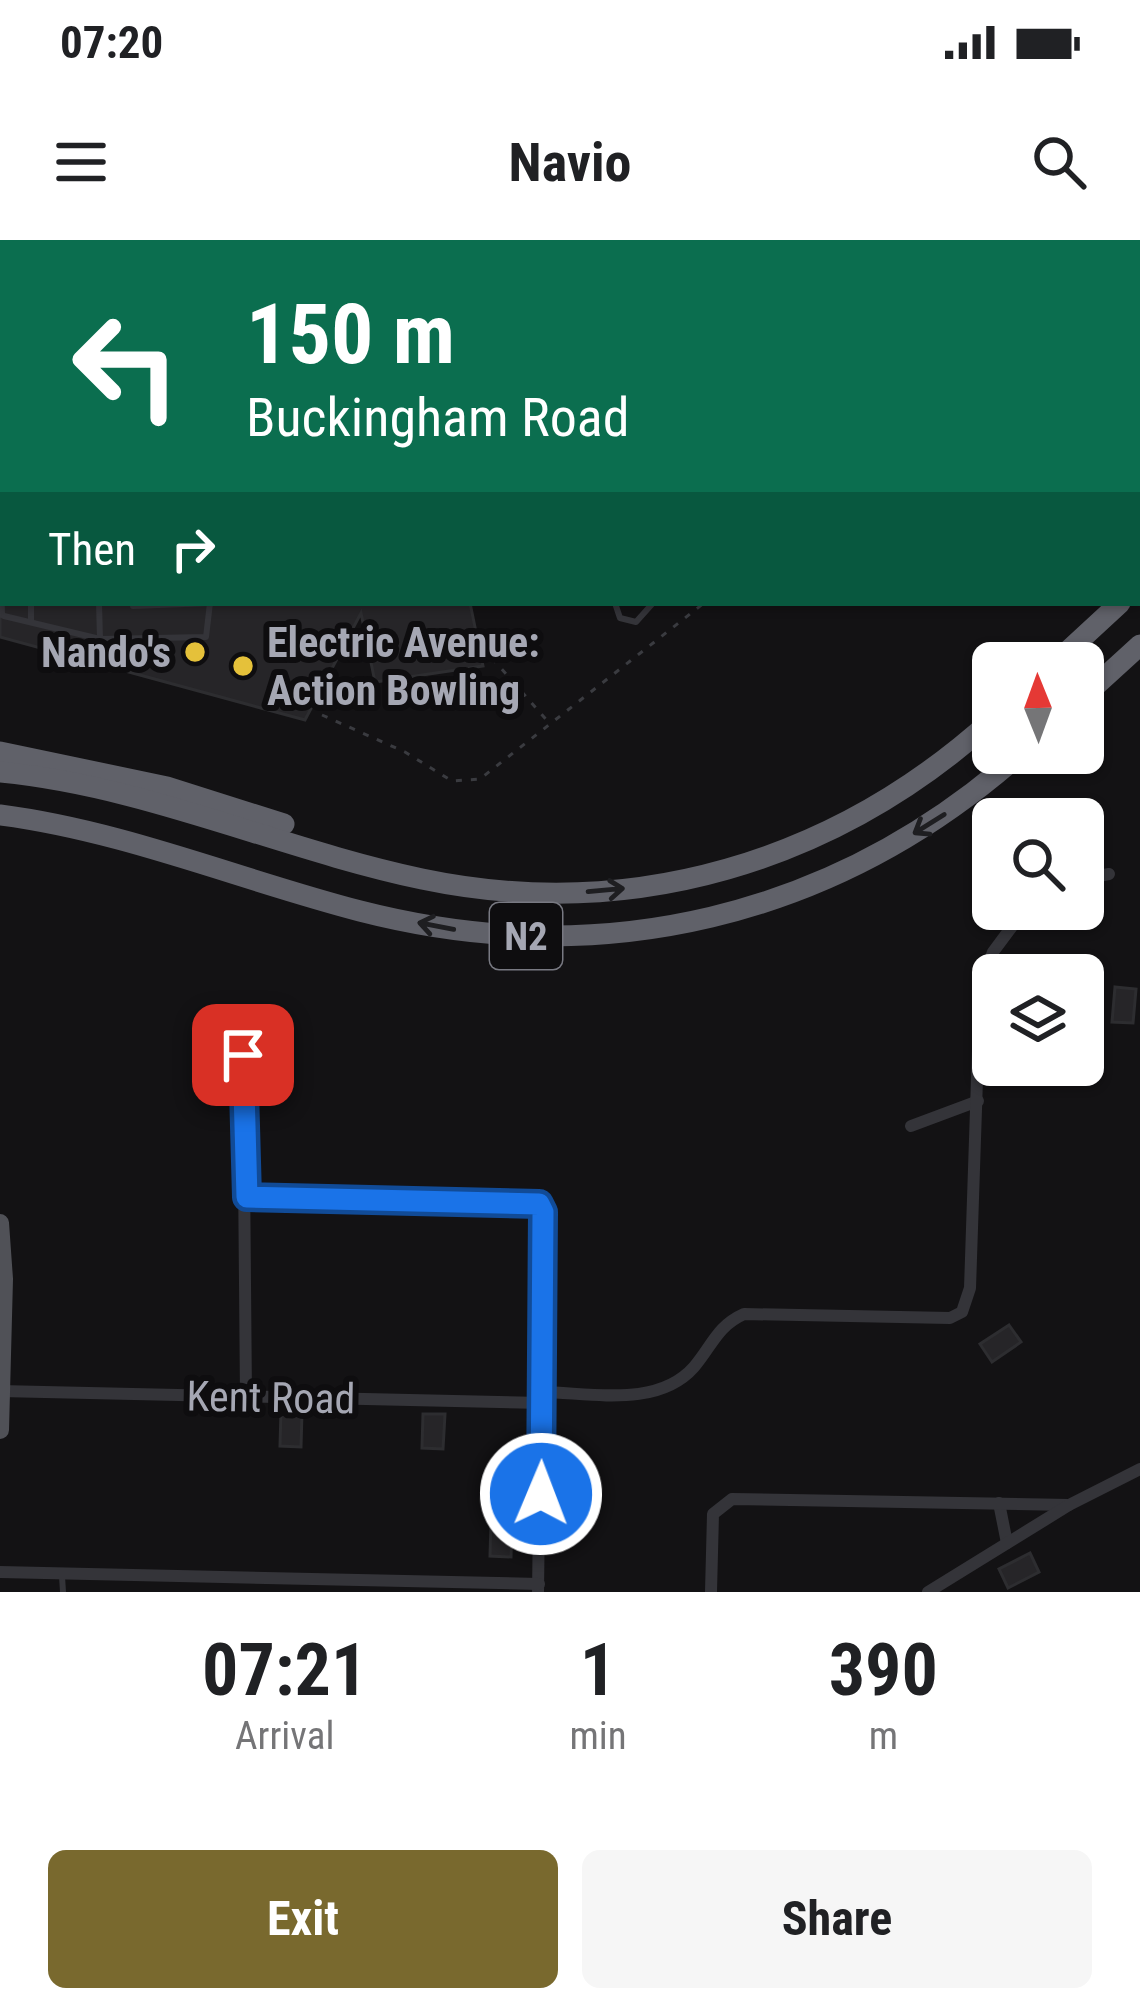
<!DOCTYPE html>
<style>
:root{--surface:#fff;--page:#f6f6f6;--text:#202124;--muted:#757577;--accent:#79692e}
body{margin:0;font-family:"Roboto Condensed",sans-serif;background:var(--page);color:var(--text);height:100vh;display:flex;flex-direction:column;font-size:45px;white-space:nowrap}
*{box-sizing:border-box;margin:0}
p{font-size:39px;color:var(--muted)}
.icon{flex:none;width:66px;height:66px;fill:none;stroke:currentColor;stroke-width:2;stroke-linecap:round;stroke-linejoin:round}
.map{position:relative;height:1352px;overflow:hidden}
.panel{display:flex;flex-direction:column;background:var(--surface);flex:1}
.panel>*{flex:none}
.banner{position:absolute;left:0px;top:0px;width:1140px;height:366px;box-shadow:0 3px 9px #0004;background:#0b6e4f;color:#fff;overflow:hidden}
.needle{width:78px;rotate:359deg}
.buttons{position:absolute;left:972px;top:402px;display:grid;gap:24px}
.buttons a{display:grid;place-items:center;width:132px;height:132px;border-radius:18px;background:var(--surface);box-shadow:0 3px 9px #0004;font-size:60px}
.pin{position:absolute;display:grid;place-items:center;width:102px;height:102px;color:#fff;margin:-51px;border-radius:24px;box-shadow:0 6px 18px #0006}
.me{position:absolute;width:132px;margin:-66px;rotate:1deg;stroke-linejoin:round;filter:drop-shadow(0 0 9px #0008)}
.turn{display:flex;align-items:center;gap:42px;height:252px;padding:0 48px;font-size:54px}
.turn .icon{width:156px;height:156px;stroke-width:2.5}
.turn b{display:block;font-size:84px;line-height:102px}
.then{display:flex;align-items:center;height:114px;padding:0 48px;background:#0003;gap:24px;font-size:45px}
.eta{display:flex;justify-content:space-evenly;align-items:center;height:204px;text-align:center}
.eta b{font-size:72px;font-weight:700;line-height:84px}
.cta{display:flex;gap:24px;margin-top:auto;padding:24px 48px}
.cta a{flex:1;height:138px;border-radius:18px;background:var(--accent);color:#fff;font-size:48px;font-weight:700;line-height:138px;text-align:center}
.cta a+a{background:var(--page);color:var(--text)}
.status{display:flex;justify-content:space-between;align-items:center;height:84px;padding:0 60px;background:var(--surface);direction:ltr}
.status svg{height:33px;fill:currentColor}
header{display:flex;justify-content:space-between;align-items:center;height:156px;padding:0 48px;background:var(--surface);font-size:54px;font-weight:700}
.map>svg:first-child{display:block}
</style>
<div class="status"><b>07:20</b><svg viewBox="0 0 49 12"><path d="M0 12V9h3v3zM5 12V6h3v6zM10 12V3h3v9zM15 12V0h3v12zM26 1h20v11H26zM47 4h2v5h-2z"/></svg></div>
<header><svg class="icon" aria-label="menu" viewBox="0 0 24 24"><path d="M4 6h16M4 12h16M4 18h16"/></svg>Navio<svg class="icon" aria-label="search" viewBox="0 0 24 24"><circle cx="10" cy="10" r="6"/><path d="M15 15l6 6"/></svg></header>
<div class="map">
<svg width="1140" height="1352" viewBox="0 0 1140 1352">
<rect width="100%" height="100%" fill="#131214"/>
<g fill="#262528" stroke="#2d2d30" stroke-width="3">
<path d="M0,232L3,363H470L483,426L375,442L361,373L305,480L0,397Z"/>
<path d="M1115,747L1136,749L1133,783L1112,782Z"/>
<path d="M1009,1085L1021,1102L992,1122L980,1104Z"/>
<path d="M281,1171L302,1172L301,1207L280,1206Z"/>
<path d="M423,1174H445L443,1209L422,1208Z"/>
<path d="M491,1281L512,1282L511,1317L490,1316Z"/>
<path d="M1030,1313L1039,1332L1008,1348L999,1329Z"/>
</g>
<g fill="none" stroke-linecap="round" stroke-linejoin="round">
<g stroke="#303034" stroke-width="16" stroke-dasharray="16 8" stroke-linecap="butt">
<path d="M0,121L3,122"/>
<path d="M0,197L3,196"/>
</g>
<g stroke="#3a3b40" stroke-width="3" stroke-dasharray="6 9" stroke-linecap="butt">
<path d="M492,418L550,484"/>
<path d="M322,475L405,512L452,541L480,539L704,363"/>
</g>
<g stroke="#343439" stroke-width="6">
<path d="M0,137H3"/>
<path d="M0,176H3"/>
<path d="M0,219H3"/>
<path d="M0,263L2,375"/>
<path d="M31,363V382"/>
<path d="M99,363L100,399L206,397L210,363"/>
<path d="M615,363L620,378L636,382L653,363"/>
<path d="M133,366L210,363"/>
<path d="M4,376L100,399"/>
<path d="M62,1336L63,1352"/>
</g>
<g stroke="#343439" stroke-width="12">
<path d="M1083,639L1109,634"/>
<path d="M243,815L246,1157"/>
<path d="M911,886L978,861"/>
<path d="M247,957L539,965L543,972L538,1352"/>
<path d="M0,1151L543,1163"/>
<path d="M543,1152C592,1153 658,1168 694,1127C712,1106 717,1086 744,1074L950,1078L962,1072L970,1048L980,750L993,712L1025,669"/>
<path d="M999,1263L1007,1303"/>
<path d="M0,1332L539,1344"/>
<path d="M711,1352L713,1274L732,1259L1069,1265"/>
<path d="M928,1352L1069,1265L1140,1229"/>
</g>
<path stroke="#424348" stroke-width="16" d="M600,3L604,0"/>
<path stroke="#505157" stroke-width="18" d="M0,983L4,1039L0,1190"/>
<g stroke="#606169" stroke-width="21">
<path d="M1137,349L1140,346"/>
<path d="M1055,423L1120,363"/>
<path d="M1083,457L1140,405"/>
<path d="M0,512L167,547L284,584"/>
<path d="M0,532C146,546 280,609 422,639C632,683 835,622 993,479"/>
<path d="M0,575C124,591 240,640 360,671C601,733 835,678 1021,513"/>
</g>
</g>
<defs><path id="oneway-shaft" d="M-6 0H5M1.5-3L5.5 0L1.5 3" fill="none" stroke-width="1.6" stroke-linecap="round" stroke-linejoin="round" transform="scale(3)"/></defs>
<g stroke="#1e1e21">
<use href="#oneway-shaft" transform="translate(929 584) rotate(148)"/>
<use href="#oneway-shaft" transform="translate(606 650) rotate(-5)"/>
<use href="#oneway-shaft" transform="translate(436 686) rotate(-169)"/>
</g>
<g fill="none" stroke-linecap="round" stroke-linejoin="round">
<defs>
<path id="route" d="M243,815L247,957L539,964L543,972L541,1254"/>
</defs>
<use href="#route" stroke="#114b97" stroke-width="30"/>
<use href="#route" stroke="#1a73e8" stroke-width="21"/>
</g>
<g fill="#e5c13a" stroke="#0e0d0f" stroke-width="4.5">
<circle cx="195" cy="412" r="12"/>
<circle cx="243" cy="426" r="12"/>
</g>
<g text-anchor="middle" stroke-width="12" stroke-linejoin="round" paint-order="stroke">
<rect fill="#0e0d0f" stroke="#787982" stroke-width="3" x="490" y="663" width="72" height="66" rx="9"/>
<g font-size="39" font-weight="bold" fill="#a5a7b3">
<text x="526" y="710">N2</text>
</g>
<g font-size="42" font-weight="bold" fill="#a5a7b3" stroke="#0e0d0f" text-anchor="start">
<text x="267" y="417">Electric Avenue:<tspan x="267" dy="48">Action Bowling</tspan></text>
<text x="171" y="427" text-anchor="end">Nando's</text>
</g>
<g font-size="42" fill="#a5a7b3" stroke="#0e0d0f">
<text transform="translate(271 1157) rotate(1)" y="15">Kent Road</text>
</g>
</g>
</svg>
<div class="buttons">
<a><svg class="needle" viewBox="-14 -14 28 28"><path d="M0-13l5 13h-10z" fill="#e53935"/><path d="M0 13l5-13h-10z" fill="#757577"/></svg></a>
<a><svg class="icon" aria-label="search" viewBox="0 0 24 24"><circle cx="10" cy="10" r="6"/><path d="M15 15l6 6"/></svg></a>
<a><svg class="icon" aria-label="layers" viewBox="0 0 24 24"><path d="M12 4l9 5-9 5-9-5zM3 14l9 5 9-5"/></svg></a>
</div>
<div class="pin" style="left:243px;top:815px;background:#d93025"><svg class="icon" aria-label="arrive" viewBox="0 0 24 24"><path d="M6 21V4h12l-3 4 3 4H6"/></svg></div>
<svg class="me" style="left:541px;top:1254px" viewBox="-20 -20 40 40"><circle r="17" fill="#1a73e8" stroke="#fff" stroke-width="3"/><path d="M0-11L8 9 0 5-8 9z" fill="#fff"/></svg>
<div class="banner">
<div class="turn"><svg class="icon" aria-label="left" viewBox="0 0 24 24"><path d="M17 20v-9H6M10 6l-5 5 5 5"/></svg><div><b>150 m</b>Buckingham Road</div></div>
<div class="then">Then<svg class="icon" aria-label="right" viewBox="0 0 24 24"><path d="M7 20v-9h11M14 6l5 5-5 5"/></svg></div>
</div>
</div>
<section class="panel">
<div class="eta">
<div><b>07:21</b><p>Arrival</p></div>
<div><b>1</b><p>min</p></div>
<div><b>390</b><p>m</p></div>
</div>
<div class="cta"><a>Exit</a><a>Share</a></div>
</section>
